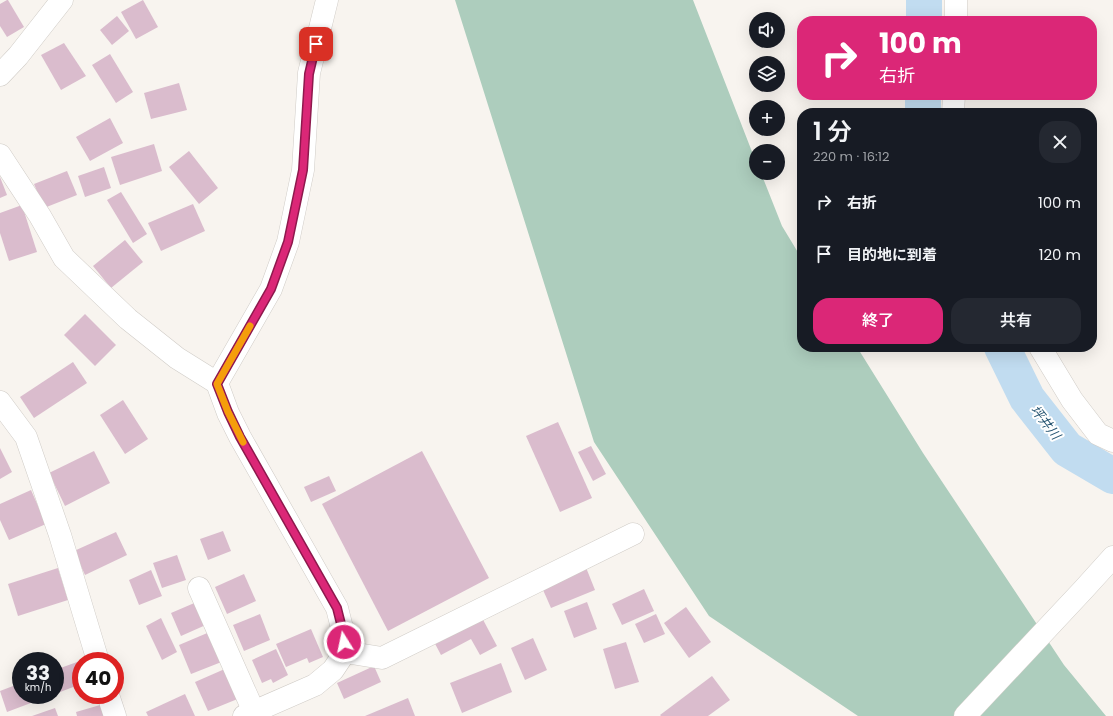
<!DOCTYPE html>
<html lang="ja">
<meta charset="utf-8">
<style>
:root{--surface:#171b24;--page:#242831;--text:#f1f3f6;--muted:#9ea1a6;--accent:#db2777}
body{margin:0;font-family:Poppins,"Noto Sans JP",sans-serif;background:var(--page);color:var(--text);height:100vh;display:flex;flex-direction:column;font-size:15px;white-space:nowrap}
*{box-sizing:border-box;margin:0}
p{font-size:13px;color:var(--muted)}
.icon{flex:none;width:22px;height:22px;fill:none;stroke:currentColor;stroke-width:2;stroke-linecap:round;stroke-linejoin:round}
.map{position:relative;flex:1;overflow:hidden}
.side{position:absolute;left:797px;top:108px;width:300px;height:244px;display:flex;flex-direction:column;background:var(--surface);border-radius:16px;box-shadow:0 4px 16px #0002}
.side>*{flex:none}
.hud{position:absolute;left:797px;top:16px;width:300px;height:84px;border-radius:16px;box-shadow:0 4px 16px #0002;background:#db2777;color:#fff;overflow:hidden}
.buttons{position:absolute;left:749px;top:12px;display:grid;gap:8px}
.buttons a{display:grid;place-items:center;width:36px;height:36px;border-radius:50%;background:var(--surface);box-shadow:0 4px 16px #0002;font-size:20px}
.speed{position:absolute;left:12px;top:652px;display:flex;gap:8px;font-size:20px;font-weight:700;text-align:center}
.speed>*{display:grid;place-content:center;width:52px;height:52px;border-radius:50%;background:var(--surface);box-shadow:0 4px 16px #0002;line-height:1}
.speed small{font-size:10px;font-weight:400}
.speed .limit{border:6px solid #d22;background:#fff;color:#111}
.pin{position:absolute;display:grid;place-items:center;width:34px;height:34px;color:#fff;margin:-17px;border-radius:8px;box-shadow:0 2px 6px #0006}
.me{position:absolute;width:44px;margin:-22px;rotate:350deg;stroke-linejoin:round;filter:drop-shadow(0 0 3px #0008)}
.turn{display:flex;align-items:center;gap:14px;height:84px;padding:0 16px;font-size:18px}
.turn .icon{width:52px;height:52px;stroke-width:2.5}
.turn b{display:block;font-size:28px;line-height:34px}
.round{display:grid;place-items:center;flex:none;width:42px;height:42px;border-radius:16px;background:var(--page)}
.overview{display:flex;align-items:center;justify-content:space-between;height:68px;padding:0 16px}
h1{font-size:24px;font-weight:600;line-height:30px}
.cta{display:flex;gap:8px;margin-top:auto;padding:8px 16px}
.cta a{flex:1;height:46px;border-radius:16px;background:var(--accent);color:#fff;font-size:16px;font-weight:600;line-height:46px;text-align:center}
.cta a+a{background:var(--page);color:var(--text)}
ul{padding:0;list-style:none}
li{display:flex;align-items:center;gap:12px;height:52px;padding:0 16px}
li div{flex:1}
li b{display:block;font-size:15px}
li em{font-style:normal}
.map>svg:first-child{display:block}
</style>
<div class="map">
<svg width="1113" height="716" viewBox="0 0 1113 716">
<rect width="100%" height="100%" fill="#f8f4ef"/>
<path fill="#adcdbd" d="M455,0H693L756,162V173H761L782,226L802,259V347H857L923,453L1064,665L1106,716H858L709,616L594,442Z"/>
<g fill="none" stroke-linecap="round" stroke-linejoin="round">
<g stroke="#c1dcf0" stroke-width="36">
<path d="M924,21V0"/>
<path d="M923,113V95"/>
<path d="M1002,347L1027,398L1067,449L1113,476"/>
</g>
</g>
<g fill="#dabccd">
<path d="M7,0H8L24,27L7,37L0,26V4Z"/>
<path d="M143,0L158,27L136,39L121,12Z"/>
<path d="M117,16L129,31L112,45L100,30Z"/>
<path d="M64,43L86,76L61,90L41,55Z"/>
<path d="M110,54L133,92L116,103L92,65Z"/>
<path d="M179,83L187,110L151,119L144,93Z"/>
<path d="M110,118L123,143L90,161L76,137Z"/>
<path d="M154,144L162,171L120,185L111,157Z"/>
<path d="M189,151L218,188L199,204L169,167Z"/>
<path d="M104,167L111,188L85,197L78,176Z"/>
<path d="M67,171L77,195L44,208L34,184Z"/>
<path d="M0,177L7,195L0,198Z"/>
<path d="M121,192L147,234L133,243L107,200Z"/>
<path d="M193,204L205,231L161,251L148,223Z"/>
<path d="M22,205L37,252L9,261L0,233V213Z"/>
<path d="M125,240L143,262L111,288L93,266Z"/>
<path d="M85,314L116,345L95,366L64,335Z"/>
<path d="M73,362L87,383L34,418L20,397Z"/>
<path d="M123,400L148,439L125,454L100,415Z"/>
<path d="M558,422L592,498L560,512L526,436Z"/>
<path d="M591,446L606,474L593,481L578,452Z"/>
<path d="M0,448L12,472L0,479Z"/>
<path d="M94,451L110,483L65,506L49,473Z"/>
<path d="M422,451L489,578L388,631L322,504Z"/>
<path d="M329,476L336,491L311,502L304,487Z"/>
<path d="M31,490L46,524L9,540L0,520V504Z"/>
<path d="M223,531L231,551L208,560L200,539Z"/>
<path d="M116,532L127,555L85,575L74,551Z"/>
<path d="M177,555L186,580L162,588L153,563Z"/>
<path d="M585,565L595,590L551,608L540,583Z"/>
<path d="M58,568L68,600L18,616L8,584Z"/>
<path d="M151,570L162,596L139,605L129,580Z"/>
<path d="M244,574L256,601L227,614L215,587Z"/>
<path d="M644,589L654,611L622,625L612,604Z"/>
<path d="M199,601L208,624L181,636L171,613Z"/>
<path d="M587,602L597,629L574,638L564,611Z"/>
<path d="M686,607L711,642L689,658L664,623Z"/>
<path d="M260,614L270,640L244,651L233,625Z"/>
<path d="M480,614L497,646L480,655L471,639L441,655L432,638Z"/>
<path d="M656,614L665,634L644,643L635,624Z"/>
<path d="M161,618L177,652L162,660L146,626Z"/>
<path d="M311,629L323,657L309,663L307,658L286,667L276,644Z"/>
<path d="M212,631L224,661L191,674L179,645Z"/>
<path d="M533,638L547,670L525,680L511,648Z"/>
<path d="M626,642L639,682L615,689L603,649Z"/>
<path d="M276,649L288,675L273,683L271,679L262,683L252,660Z"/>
<path d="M88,658L89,661H81V684L55,694V670Z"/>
<path d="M501,663L512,692L462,713L450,683Z"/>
<path d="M374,666L381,682L344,699L337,683Z"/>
<path d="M227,668L240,698L208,711L195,682Z"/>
<path d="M712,676L730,700L708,716H661L660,715Z"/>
<path d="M21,683V695H52L7,712L0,691Z"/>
<path d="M185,694L195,716H148L146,712Z"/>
<path d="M408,698L415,716H365Z"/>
<path d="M107,703L110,716H77L76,712Z"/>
<path d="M55,708L58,716H32Z"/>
</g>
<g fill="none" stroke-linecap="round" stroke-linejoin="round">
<defs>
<g id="minor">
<path d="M956,21V0"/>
<path d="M0,75L18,56L62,0"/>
<path d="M953,113L954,95"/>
<path d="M0,155L40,216L64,258L128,319L177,358L217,383L228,413L240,437L337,608L343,632L345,652L333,670L315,685L244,716"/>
<path d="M1040,347L1072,400L1098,434L1113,441"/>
<path d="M217,383L271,289L288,242L303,170L309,73L327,0"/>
<path d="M0,402L26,437L60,535L98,661"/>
<path d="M199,588L254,712"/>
<path d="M345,652L382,658L633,534"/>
<path d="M108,695L115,716"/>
<path d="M965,716L1084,589L1113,557"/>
</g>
</defs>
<use href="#minor" stroke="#d0ccc7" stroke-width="23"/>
<use href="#minor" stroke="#fff" stroke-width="22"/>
</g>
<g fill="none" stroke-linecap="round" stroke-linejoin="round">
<defs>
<path id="route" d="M316,44L309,74L303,170L288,242L271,289L217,384L228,412L240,437L337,608L343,632L344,642"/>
</defs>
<use href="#route" stroke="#8e194d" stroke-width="10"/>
<use href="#route" stroke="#db2777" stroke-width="7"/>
<path stroke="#f59e0b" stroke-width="7" d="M243,442L228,412L217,384L250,326"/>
</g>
<g text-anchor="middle" stroke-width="4" stroke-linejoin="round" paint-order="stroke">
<g font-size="13" font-style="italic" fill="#265572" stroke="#fff">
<text transform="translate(1046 422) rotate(52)" y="5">坪井川</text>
</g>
</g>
</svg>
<div class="buttons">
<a><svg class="icon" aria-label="sound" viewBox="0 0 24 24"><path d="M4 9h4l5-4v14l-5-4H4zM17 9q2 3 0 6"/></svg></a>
<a><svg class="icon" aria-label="layers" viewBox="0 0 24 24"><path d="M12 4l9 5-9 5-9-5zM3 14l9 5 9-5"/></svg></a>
<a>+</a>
<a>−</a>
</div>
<div class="speed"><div>33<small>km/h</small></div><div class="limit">40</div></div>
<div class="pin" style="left:316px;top:44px;background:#d93025"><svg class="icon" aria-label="arrive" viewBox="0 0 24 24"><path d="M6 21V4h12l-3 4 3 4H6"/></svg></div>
<svg class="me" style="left:344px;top:642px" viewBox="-20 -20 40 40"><circle r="17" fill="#db2777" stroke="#fff" stroke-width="3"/><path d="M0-11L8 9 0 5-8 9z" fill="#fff"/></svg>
<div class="hud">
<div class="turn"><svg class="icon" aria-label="right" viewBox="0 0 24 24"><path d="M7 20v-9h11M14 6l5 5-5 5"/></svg><div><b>100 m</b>右折</div></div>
</div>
<section class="side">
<div class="overview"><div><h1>1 分</h1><p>220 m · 16:12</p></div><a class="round"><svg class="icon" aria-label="close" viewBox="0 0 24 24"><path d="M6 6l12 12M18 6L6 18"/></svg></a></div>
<ul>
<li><svg class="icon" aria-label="right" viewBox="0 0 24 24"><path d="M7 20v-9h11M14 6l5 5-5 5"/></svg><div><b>右折</b></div><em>100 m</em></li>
<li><svg class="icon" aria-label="arrive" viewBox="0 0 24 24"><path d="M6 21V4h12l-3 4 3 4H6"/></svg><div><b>目的地に到着</b></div><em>120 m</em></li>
</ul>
<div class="cta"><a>終了</a><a>共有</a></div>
</section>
</div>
